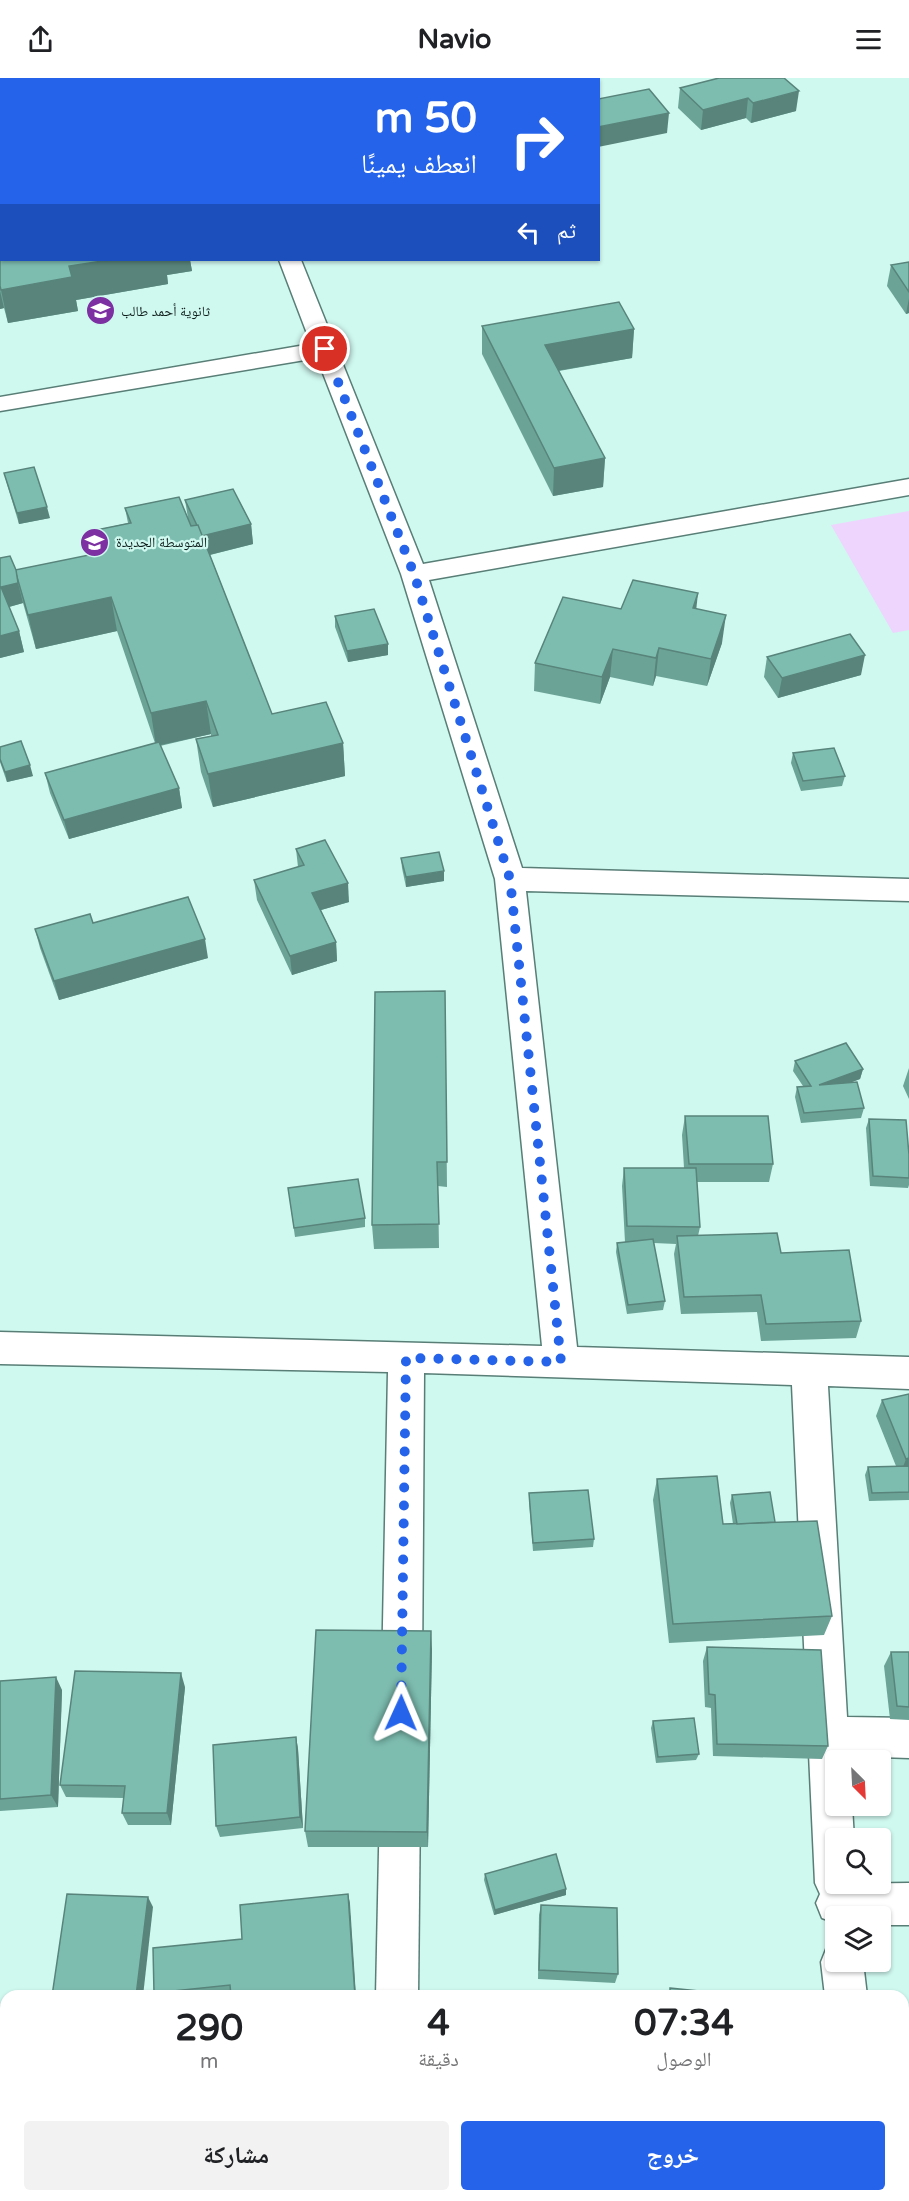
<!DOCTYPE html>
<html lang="ar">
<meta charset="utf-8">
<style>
:root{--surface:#fff;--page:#f2f2f2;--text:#202124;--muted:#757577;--accent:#2563eb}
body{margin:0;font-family:"Varela Round","Noto Naskh Arabic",sans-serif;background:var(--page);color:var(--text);direction:rtl;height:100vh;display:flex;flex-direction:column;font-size:22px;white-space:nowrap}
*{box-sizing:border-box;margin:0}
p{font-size:20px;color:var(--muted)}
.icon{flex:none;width:33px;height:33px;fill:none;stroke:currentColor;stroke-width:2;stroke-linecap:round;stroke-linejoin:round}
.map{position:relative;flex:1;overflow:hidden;direction:ltr}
.side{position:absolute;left:0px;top:1912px;width:909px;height:212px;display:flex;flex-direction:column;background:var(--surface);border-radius:18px 18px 0 0;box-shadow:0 2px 4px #0004;direction:rtl}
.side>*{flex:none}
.guide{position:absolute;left:0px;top:0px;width:600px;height:183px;box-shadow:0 2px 4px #0004;direction:rtl;background:#2563eb;color:#fff;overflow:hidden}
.needle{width:39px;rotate:156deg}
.controls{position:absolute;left:825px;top:1672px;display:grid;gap:12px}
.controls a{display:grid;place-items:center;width:66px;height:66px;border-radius:6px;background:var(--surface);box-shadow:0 2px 4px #0004;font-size:30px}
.pin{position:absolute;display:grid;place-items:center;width:51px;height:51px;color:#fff;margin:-26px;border:3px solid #fff;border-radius:50%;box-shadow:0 2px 6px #0007}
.me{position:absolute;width:66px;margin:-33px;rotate:1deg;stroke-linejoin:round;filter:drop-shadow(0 0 4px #0008)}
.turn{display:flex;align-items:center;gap:21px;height:126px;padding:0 24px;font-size:27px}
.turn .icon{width:78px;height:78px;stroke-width:2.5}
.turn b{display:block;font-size:42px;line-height:51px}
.then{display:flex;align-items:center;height:57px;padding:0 24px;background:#0003;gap:12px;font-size:22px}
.eta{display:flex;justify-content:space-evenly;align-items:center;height:102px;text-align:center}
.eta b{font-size:36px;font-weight:700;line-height:42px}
.cta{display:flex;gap:12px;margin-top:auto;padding:12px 24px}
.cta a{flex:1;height:69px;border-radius:6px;background:var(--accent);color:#fff;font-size:24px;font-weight:700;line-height:69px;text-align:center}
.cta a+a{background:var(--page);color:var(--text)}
header{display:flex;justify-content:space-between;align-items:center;height:78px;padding:0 24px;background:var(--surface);font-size:27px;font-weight:700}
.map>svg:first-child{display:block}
</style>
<header><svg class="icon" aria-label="menu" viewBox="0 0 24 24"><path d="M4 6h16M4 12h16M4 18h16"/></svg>Navio<svg class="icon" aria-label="share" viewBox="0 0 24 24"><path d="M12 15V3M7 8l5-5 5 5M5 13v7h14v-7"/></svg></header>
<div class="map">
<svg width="909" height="2123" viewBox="0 0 909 2123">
<rect width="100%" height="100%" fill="#cff8ef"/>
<path fill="#eed5fe" d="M909,433V552L893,555L831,447Z"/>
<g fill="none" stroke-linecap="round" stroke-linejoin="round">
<defs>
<g id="minor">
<path d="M100,0H130L99,2Z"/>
<path d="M208,0H228L229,2H208Z"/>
<rect x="0" y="11" width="2" height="12"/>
<path d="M279,182H301L423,486L909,401V417L429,502L522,790L909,801V823L526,813L577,1269L909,1279V1311L828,1308L847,1639L909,1640V1680L849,1678L850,1683H836V1728H852L854,1761H836V1806L909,1805V1847H880V1839H836V1845L822,1840L816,1825L820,1816L815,1805L792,1307L424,1295L422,1596L416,1609L402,1615L388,1609L382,1596L388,1294L0,1286V1254L542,1268L495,801L401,496L317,280L0,333V319L311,266Z"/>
<path d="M400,1705L414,1711L420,1725L418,1918H376L380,1725L386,1711Z"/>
<path d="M836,1865V1884H863L867,1918H825L821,1884L827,1869Z"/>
<rect x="372" y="2118" width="46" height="5"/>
</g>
</defs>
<use href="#minor" stroke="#587e76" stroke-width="3"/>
<use href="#minor" fill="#fff" fill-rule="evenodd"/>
</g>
<g fill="#6ca397">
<path d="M719,0L796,33L751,45L746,40L701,52L678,30L680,10Z"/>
<path d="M0,56L2,182H190L192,193L167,197L168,206L76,222L78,233L8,245L4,230L0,231Z"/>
<path d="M909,184V235L906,236L887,208L891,187Z"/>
<path d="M482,248L634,251L632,280L559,293L605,380L603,409L553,418L482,276Z"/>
<path d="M4,395L50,440L19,446L7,406Z"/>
<path d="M233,411L251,446L253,466L210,477L272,636L326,624L343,665L345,698L213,729L201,694L196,661L211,658V656L160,668L179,710L182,730L69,761L50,715L45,695L155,665L117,553L36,571L23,525L9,529L19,553L24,574L0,580V480L10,478L16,492L96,476L91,453L128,445L125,430L179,419L188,440L185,422Z"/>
<path d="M621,531H696L722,565L707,608L656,598L653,608L610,599L600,626L534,613L535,585Z"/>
<path d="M335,538L388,577L348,584L335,549Z"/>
<path d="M767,579L861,597L778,620L764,599Z"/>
<path d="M0,669L33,698L7,704L0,684Z"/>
<path d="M793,675L845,698L842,708L801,713L791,685Z"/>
<path d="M296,771L349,824L321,832L336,864L337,883L292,897L257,822L254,802L298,789Z"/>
<path d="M401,780L444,803L406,809L402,790Z"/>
<path d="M35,851L208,880L59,922L40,870Z"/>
<path d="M445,913L447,1109L438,1108L439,1170L374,1171L372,1147Z"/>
<path d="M795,983L863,991L860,1001L849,1005L864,1030L861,1040L801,1045L795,1019L797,1009L803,1008L793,993Z"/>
<path d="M909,990V1021L903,1008Z"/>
<path d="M685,1038L773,1086L769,1104H697L700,1149L698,1158L781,1175L861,1243L856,1260L761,1263L757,1234L681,1236L674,1176L676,1166L654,1165L665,1223L663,1232L627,1236L616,1174L617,1165L625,1164L622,1108L624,1090H684L682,1057Z"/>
<path d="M869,1041L909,1077V1107L908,1110L870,1108L866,1050Z"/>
<path d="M288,1110L365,1140V1149L295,1159Z"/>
<path d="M909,1316V1422L869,1423L865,1397L868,1389L896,1388L876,1338L882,1322Z"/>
<path d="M657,1401L723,1446H733L730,1425L732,1417L775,1444L832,1538L824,1557L669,1565L653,1422Z"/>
<path d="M529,1415L594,1461L593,1469L533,1473L529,1423Z"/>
<path d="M707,1569L828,1668L822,1681L713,1678L711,1630L705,1629L703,1583Z"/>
<path d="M432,1571L428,1769H308L305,1753Z"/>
<path d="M891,1574H909V1642L890,1641L884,1588Z"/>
<path d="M0,1603L62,1612L58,1729L0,1733Z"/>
<path d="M185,1609L171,1747H128L122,1735L124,1720L66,1719L60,1707Z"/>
<path d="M653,1643L699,1676L696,1682L656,1685L651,1650Z"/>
<path d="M296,1659L298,1671L303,1750L220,1759L216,1748Z"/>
<path d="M485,1796L566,1811V1817L494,1837L484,1802Z"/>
<path d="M348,1816L350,1826L230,1916L212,1918H156L154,1915L242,1861Z"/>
<path d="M541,1827L618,1896L615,1905L538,1901L539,1837Z"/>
<path d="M728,2118H872L873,2123H729Z"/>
</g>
<g fill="#58847b">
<path d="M799,13L796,33L751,45L753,25Z"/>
<path d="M748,20L746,40L701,52L703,32Z"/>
<path d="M669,35L667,55L598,69V49Z"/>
<path d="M109,182H190L192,193L167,197L168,206L76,222L78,233L8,245L1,212L69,188Z"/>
<path d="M0,213L4,230L0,231Z"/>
<path d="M909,220V235L906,236Z"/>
<path d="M634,251L632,280L544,295L545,267Z"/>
<path d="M605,380L603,409L553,418L554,390Z"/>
<path d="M47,429L50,440L19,446L17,435Z"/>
<path d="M251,446L253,466L205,478L202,458Z"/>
<path d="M18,505L23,525L5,530L1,509Z"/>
<path d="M698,515L695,543L693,530Z"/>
<path d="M111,519L117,553L36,571L28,537Z"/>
<path d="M726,537L722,565L707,608L711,581Z"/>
<path d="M19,553L24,574L0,580V558Z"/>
<path d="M388,566V577L348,584L347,573Z"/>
<path d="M659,570L656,598L653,608L656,580Z"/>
<path d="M613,571L610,599L600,626L602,599Z"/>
<path d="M865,577L861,597L778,620L782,600Z"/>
<path d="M206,623L211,656L156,668L151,635Z"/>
<path d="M343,665L345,698L213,729L208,696Z"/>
<path d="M30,687L33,698L7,704L5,694Z"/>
<path d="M179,710L182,730L69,761L64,742Z"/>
<path d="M444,793V803L406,809V799Z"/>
<path d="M348,805L349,824L314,834L312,815Z"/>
<path d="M205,861L208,880L59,922L54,903Z"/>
<path d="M336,864L337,883L292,897L290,878Z"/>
<path d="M863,991L860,1001L817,1017L819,1007Z"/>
<path d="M909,1380V1394L900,1397L906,1381Z"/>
<path d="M431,1553L432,1571L428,1769L427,1754Z"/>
<path d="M181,1595L185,1609L171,1747L167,1735Z"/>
<path d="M56,1599L62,1612L58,1729L51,1717Z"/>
<path d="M296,1659L298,1671L303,1750L300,1739Z"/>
<path d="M566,1811V1817L494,1837L495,1832Z"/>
<path d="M348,1816L350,1826L356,1918H355Z"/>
<path d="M148,1819L153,1829L143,1918H136Z"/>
</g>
<g fill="#7dbdb0" stroke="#58847b" stroke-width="1.5">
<path d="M719,0H784L799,13L753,25L748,20L703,32L680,10Z"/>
<path d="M649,11L669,35L598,49V21Z"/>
<path d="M2,55V182H109L69,188L72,199L1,212L0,208V56Z"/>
<path d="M909,184V214L891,187Z"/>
<path d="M619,224L634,251L545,267L605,380L554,390L482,248Z"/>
<path d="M34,389L47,429L17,435L4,395Z"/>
<path d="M233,411L251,446L202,458L185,422Z"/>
<path d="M179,419L191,448L198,447L272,636L326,624L343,665L208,696L196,661L218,657L206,623L151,635L111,519L28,537L15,492L99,475L91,453L131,445L125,430Z"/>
<path d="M10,478L16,492L18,505L1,509L19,553L0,558V480Z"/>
<path d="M633,502L698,515L693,530L726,537L711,581L659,570L656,580L613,571L602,599L535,585L563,519L621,531Z"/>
<path d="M374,531L388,566L347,573L335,538Z"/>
<path d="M850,556L865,577L782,600L767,579Z"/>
<path d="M21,663L30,687L5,694L0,681V669Z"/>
<path d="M159,664L179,710L64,742L45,695Z"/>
<path d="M834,670L845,698L803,703L793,675Z"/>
<path d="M325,762L348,805L312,815L336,864L290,878L254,802L304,787L296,771Z"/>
<path d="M439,774L444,793L406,799L401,780Z"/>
<path d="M188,819L205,861L54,903L35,851L90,836L93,845Z"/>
<path d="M445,913L447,1084H437L439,1146L372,1147L375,914Z"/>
<path d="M846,965L863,991L819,1007L857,1004L864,1030L804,1035L797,1009L811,1008L795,983Z"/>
<path d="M685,1038H768L773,1086H689Z"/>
<path d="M869,1041L906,1042L909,1077V1100L873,1098Z"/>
<path d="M624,1090H696L700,1149L627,1148Z"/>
<path d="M358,1101L365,1140L294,1150L288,1110Z"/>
<path d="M777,1155L781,1175L849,1172L861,1243L766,1246L761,1217L684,1219L677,1158Z"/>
<path d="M653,1161L665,1223L628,1227L617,1165Z"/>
<path d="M909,1316V1380L906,1381L882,1322Z"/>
<path d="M909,1388V1414L872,1415L868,1389Z"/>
<path d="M717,1398L723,1446L817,1443L832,1538L673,1546L657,1401Z"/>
<path d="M588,1412L594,1461L533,1465L529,1415Z"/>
<path d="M770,1414L775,1444L737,1446L732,1417Z"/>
<path d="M316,1552L431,1553L427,1754L305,1753Z"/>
<path d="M707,1569L821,1572L828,1668L717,1666L715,1617L709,1616Z"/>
<path d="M891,1574H909V1629L897,1628Z"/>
<path d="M75,1593L181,1595L167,1735H122L125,1708L60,1707Z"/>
<path d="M56,1599L51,1717L0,1721V1603Z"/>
<path d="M694,1640L699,1676L658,1679L653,1643Z"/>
<path d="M296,1659L300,1739L216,1748L213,1667Z"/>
<path d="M556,1776L566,1811L495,1832L485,1796Z"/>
<path d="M67,1816L148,1819L136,1918H52Z"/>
<path d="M348,1816L355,1918H231L230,1907L154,1915L153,1870L242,1861L240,1827Z"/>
<path d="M541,1827L617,1830L618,1896L539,1892Z"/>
<path d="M670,1910L748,1918H670Z"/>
<path d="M734,2118H872L873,2123H734Z"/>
</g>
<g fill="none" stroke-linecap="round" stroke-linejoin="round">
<path stroke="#2563eb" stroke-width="10" stroke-dasharray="0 18" d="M325,271L414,496L510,801L561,1284L406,1280L401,1635"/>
</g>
<defs>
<symbol id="school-disc" viewBox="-11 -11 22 22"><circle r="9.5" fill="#7c30a1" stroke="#cff8ef"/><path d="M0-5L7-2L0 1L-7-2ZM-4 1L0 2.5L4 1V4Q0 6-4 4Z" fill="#fff"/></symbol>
</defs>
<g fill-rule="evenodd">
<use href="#school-disc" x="84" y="216" width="33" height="33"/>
<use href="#school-disc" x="78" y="448" width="33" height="33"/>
</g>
<g text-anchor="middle" stroke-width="4.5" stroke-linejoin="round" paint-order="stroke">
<g font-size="14" fill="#0e1d1a" stroke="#cff8ef" text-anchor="start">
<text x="121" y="238">ثانوية أحمد طالب</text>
<text x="116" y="469">المتوسطة الجديدة</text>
</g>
</g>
</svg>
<div class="controls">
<a><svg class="needle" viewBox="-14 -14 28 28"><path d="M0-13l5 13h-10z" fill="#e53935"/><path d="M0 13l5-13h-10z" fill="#757577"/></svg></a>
<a><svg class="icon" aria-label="search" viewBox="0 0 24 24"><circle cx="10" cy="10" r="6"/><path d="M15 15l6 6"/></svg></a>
<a><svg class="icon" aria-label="layers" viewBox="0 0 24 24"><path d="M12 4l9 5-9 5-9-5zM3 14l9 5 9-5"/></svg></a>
</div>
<div class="pin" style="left:325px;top:271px;background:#d93025"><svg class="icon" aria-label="arrive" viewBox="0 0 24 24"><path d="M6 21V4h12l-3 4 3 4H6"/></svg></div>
<svg class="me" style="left:401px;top:1635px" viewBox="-20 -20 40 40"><path d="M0-17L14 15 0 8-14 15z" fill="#2563eb" stroke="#fff" stroke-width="4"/></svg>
<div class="guide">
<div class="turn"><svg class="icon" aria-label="right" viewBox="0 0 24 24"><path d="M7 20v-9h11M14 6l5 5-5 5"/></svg><div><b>50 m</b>انعطف يمينًا</div></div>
<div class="then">ثم<svg class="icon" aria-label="left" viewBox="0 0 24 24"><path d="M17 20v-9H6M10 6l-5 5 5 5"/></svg></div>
</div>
<section class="side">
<div class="eta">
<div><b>07:34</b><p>الوصول</p></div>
<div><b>4</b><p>دقيقة</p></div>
<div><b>290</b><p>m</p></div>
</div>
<div class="cta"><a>خروج</a><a>مشاركة</a></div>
</section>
</div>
